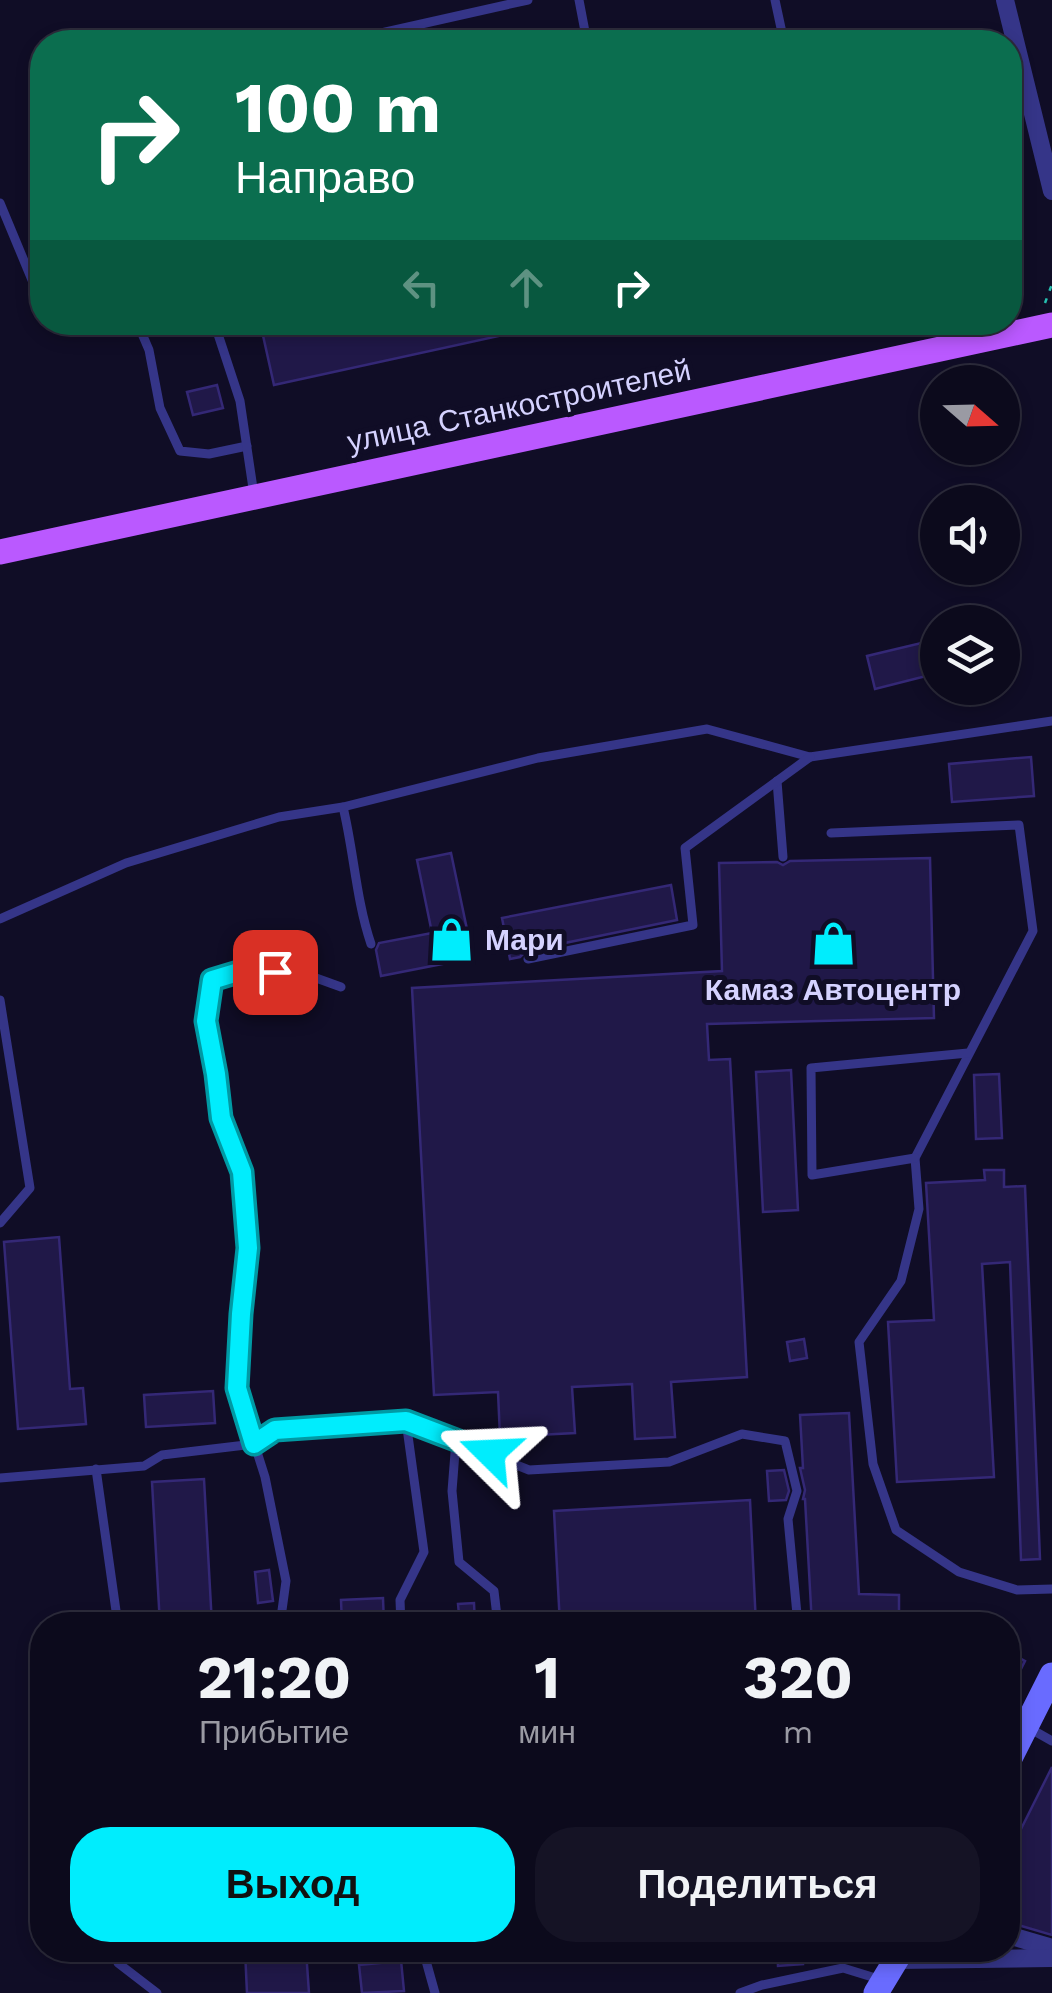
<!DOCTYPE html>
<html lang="ru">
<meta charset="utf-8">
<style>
:root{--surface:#0c0a1c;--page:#151325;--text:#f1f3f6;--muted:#9a9aa3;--line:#2c2b3b;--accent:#00edfd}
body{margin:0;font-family:"Work Sans",sans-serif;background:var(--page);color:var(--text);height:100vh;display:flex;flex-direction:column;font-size:38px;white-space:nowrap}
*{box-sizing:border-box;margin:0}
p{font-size:32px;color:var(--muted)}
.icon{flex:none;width:55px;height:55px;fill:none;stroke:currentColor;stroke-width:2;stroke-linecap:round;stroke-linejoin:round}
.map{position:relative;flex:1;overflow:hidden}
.panel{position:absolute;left:30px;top:1612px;width:990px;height:350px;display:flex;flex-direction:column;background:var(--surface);border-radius:40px;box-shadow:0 5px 15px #0003,0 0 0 2px var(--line)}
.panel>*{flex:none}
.banner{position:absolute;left:30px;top:30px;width:992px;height:305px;border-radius:40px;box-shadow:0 5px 15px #0003,0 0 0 2px var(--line);background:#0b6e4f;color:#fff;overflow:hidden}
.needle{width:65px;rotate:110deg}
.fabs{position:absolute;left:920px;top:365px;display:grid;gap:20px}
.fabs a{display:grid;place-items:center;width:100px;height:100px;border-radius:50%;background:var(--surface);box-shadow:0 5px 15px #0003,0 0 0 2px var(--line);font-size:50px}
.pin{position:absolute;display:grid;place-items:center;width:85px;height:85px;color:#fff;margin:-42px;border-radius:20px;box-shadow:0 5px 15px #0006}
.me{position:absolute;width:110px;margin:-55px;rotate:291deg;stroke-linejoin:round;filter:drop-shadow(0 0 8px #0008)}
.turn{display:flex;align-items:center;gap:35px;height:210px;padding:0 40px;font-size:45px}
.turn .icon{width:130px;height:130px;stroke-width:2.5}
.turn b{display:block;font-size:70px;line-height:85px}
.lanes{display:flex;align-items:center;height:95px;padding:0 40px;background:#0003;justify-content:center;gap:50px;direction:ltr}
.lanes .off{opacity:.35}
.eta{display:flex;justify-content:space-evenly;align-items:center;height:170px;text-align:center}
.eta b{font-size:60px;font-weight:700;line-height:70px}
.button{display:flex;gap:20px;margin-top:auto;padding:20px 40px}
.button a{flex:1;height:115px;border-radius:40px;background:var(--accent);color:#111;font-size:40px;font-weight:700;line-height:115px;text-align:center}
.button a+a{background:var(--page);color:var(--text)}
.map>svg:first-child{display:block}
</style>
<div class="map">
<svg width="1052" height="1993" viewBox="0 0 1052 1993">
<rect width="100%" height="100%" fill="#100d26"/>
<g fill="#201848" stroke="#342876" stroke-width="2.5">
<path d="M260,322H534L535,328L274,385Z"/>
<path d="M217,385L223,408L193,415L187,392Z"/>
<path d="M938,639V673L875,689L867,656Z"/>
<path d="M1031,757L1034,796L952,802L949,764Z"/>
<path d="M451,853L473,958L381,976L376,950L379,943L432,933L417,860Z"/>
<path d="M930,858L934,1018L707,1024L709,1060L730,1059L747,1377L671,1382L675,1437L635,1439L632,1384L572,1387L575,1433L500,1437L498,1392L434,1395L412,988L722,971L719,863L777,862L783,865L790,861Z"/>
<path d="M671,885L677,920L526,951L520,957L510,959L502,918Z"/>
<path d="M791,1070L798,1210L763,1212L756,1072Z"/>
<path d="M999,1074L1002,1138L976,1139L974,1075Z"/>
<path d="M984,1170H1004V1187L1025,1186L1040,1559L1021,1560L1010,1262L982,1264L994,1477L897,1482L888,1322L934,1320L926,1183L985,1180Z"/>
<path d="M59,1237L70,1389L83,1388L86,1424L18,1429L4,1242Z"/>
<path d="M804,1339L807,1358L790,1361L787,1342Z"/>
<path d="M213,1391L215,1423L146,1427L144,1395Z"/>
<path d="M849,1413L859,1594L899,1595V1625H812L805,1499H803L805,1490L800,1468H803L800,1415Z"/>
<path d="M784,1470L789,1491L786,1500L769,1501L767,1471Z"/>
<path d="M204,1479L212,1625H160L152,1482Z"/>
<path d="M750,1500L756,1625H560L554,1511Z"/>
<path d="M269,1570L273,1601L258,1603L255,1572Z"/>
<path d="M383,1598L384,1625H342L341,1600Z"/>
<path d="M474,1603L475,1625H460L458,1604Z"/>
<path d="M1008,1652L1025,1661L1008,1695Z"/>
<path d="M1052,1767V1935L1008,1922V1855Z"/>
<path d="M245,1950H306L309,1993H247Z"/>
<path d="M379,1950H400L404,1991L362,1993L359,1965L381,1963Z"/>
<path d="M777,1950H802L803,1964L778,1966Z"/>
</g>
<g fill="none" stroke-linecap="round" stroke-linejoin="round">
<path stroke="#26bfb0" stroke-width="2.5" stroke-dasharray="5 8" stroke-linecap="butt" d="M1045,303L1052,284"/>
<g stroke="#353588" stroke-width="9">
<path d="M579,0L587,42"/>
<path d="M775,0L784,42"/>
<path d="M341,42L528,0"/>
<path d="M0,203L42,304"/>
<path d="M137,322L149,350L160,408L180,451L209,454L247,446"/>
<path d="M214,322L240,401L254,495"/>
<path d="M777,781L783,857"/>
<path d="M343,807C354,852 356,900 371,944"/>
<path d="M831,833L1019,825L1033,931L915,1158L919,1209L901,1281L859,1342L873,1464L896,1530L959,1572L1017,1590L1052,1589"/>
<path d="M0,919L126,863L279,817L343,807L538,758L707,729L810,757L1052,721"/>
<path d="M528,959L693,925L685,848L810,757"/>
<path d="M0,1000L30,1188L0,1223"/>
<path d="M915,1158L812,1175L811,1068L968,1053"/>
<path d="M456,1440L452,1491L459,1562L494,1591L498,1625"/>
<path d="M96,1469L118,1625"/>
<path d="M0,1478L144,1466L162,1455L254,1444L275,1430L406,1421L529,1470L669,1462L742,1434L785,1441L797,1491L788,1519L798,1625"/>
<path d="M280,1625L286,1581L265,1477L237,1389L241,1314L248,1249L242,1172L221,1118L217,1074L206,1021L212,981L245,970L305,974L341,987"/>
<path d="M401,1625L400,1600L424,1552L406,1421"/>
<path d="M1029,1728L1052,1741"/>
<path d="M116,1950L118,1963L157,1993"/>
<path d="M423,1950L435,1993"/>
<path d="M740,1993L762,1985L843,1968L882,1980"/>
</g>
<g stroke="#353588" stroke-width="18">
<path d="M1005,0L1052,191"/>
<path d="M1008,1935L1052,1948"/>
<path d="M896,1960L1052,1958"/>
</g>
<g stroke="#696bff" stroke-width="25">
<path d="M1008,1762L1052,1675"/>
<path d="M876,1993L902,1950"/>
</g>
<path stroke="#ba59ff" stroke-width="25" d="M0,552L1052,325"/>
</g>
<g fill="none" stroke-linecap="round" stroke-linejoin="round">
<defs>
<path id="route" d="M275,972L245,970L212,980L206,1021L216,1074L221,1118L242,1172L248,1248L241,1314L237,1388L254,1444L275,1430L406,1421L490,1453"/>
</defs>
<use href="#route" stroke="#009aa4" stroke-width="25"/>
<use href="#route" stroke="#00edfd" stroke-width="18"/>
</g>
<defs>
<symbol id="shop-bare" viewBox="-9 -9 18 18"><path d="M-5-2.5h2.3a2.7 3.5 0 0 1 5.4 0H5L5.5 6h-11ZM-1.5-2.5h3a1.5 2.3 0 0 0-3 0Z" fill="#00edfd" stroke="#100d26" stroke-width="2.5" paint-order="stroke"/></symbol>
</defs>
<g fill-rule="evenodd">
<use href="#shop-bare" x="420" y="908" width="63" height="63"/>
<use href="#shop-bare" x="802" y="912" width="63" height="63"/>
</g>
<g text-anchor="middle" stroke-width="10" stroke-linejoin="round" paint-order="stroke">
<g font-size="30" fill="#d5d2ff" stroke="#100d26">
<text transform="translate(519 406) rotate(-12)" y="10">улица Станкостроителей</text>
</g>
<g font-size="30" font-weight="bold" fill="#d5d2ff" stroke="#100d26" text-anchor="start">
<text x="485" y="950">Мари</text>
<text x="833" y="1000" text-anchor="middle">Камаз Автоцентр</text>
</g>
</g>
</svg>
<div class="fabs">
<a><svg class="needle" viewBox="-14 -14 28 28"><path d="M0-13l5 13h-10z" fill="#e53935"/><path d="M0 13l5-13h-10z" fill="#9a9aa3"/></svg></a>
<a><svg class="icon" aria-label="sound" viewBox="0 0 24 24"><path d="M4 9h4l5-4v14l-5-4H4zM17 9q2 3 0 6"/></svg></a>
<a><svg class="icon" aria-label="layers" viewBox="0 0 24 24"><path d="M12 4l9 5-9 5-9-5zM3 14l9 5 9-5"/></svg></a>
</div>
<div class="pin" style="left:275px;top:972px;background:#d93025"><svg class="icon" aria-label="arrive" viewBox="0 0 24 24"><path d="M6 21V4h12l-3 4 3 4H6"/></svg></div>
<svg class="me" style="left:490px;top:1453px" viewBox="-20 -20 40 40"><path d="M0-17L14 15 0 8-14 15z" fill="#00edfd" stroke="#fff" stroke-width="4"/></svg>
<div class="banner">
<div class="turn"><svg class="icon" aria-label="right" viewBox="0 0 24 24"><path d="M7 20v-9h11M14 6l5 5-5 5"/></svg><div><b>100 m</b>Направо</div></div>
<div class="lanes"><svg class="icon off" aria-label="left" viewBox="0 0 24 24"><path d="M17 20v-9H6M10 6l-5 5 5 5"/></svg><svg class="icon off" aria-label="ahead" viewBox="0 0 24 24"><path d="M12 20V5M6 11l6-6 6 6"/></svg><svg class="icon" aria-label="right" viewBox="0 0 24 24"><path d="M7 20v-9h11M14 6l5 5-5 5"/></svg></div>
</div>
<section class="panel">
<div class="eta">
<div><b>21:20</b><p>Прибытие</p></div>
<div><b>1</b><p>мин</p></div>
<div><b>320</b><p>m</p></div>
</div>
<div class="button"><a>Выход</a><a>Поделиться</a></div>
</section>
</div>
